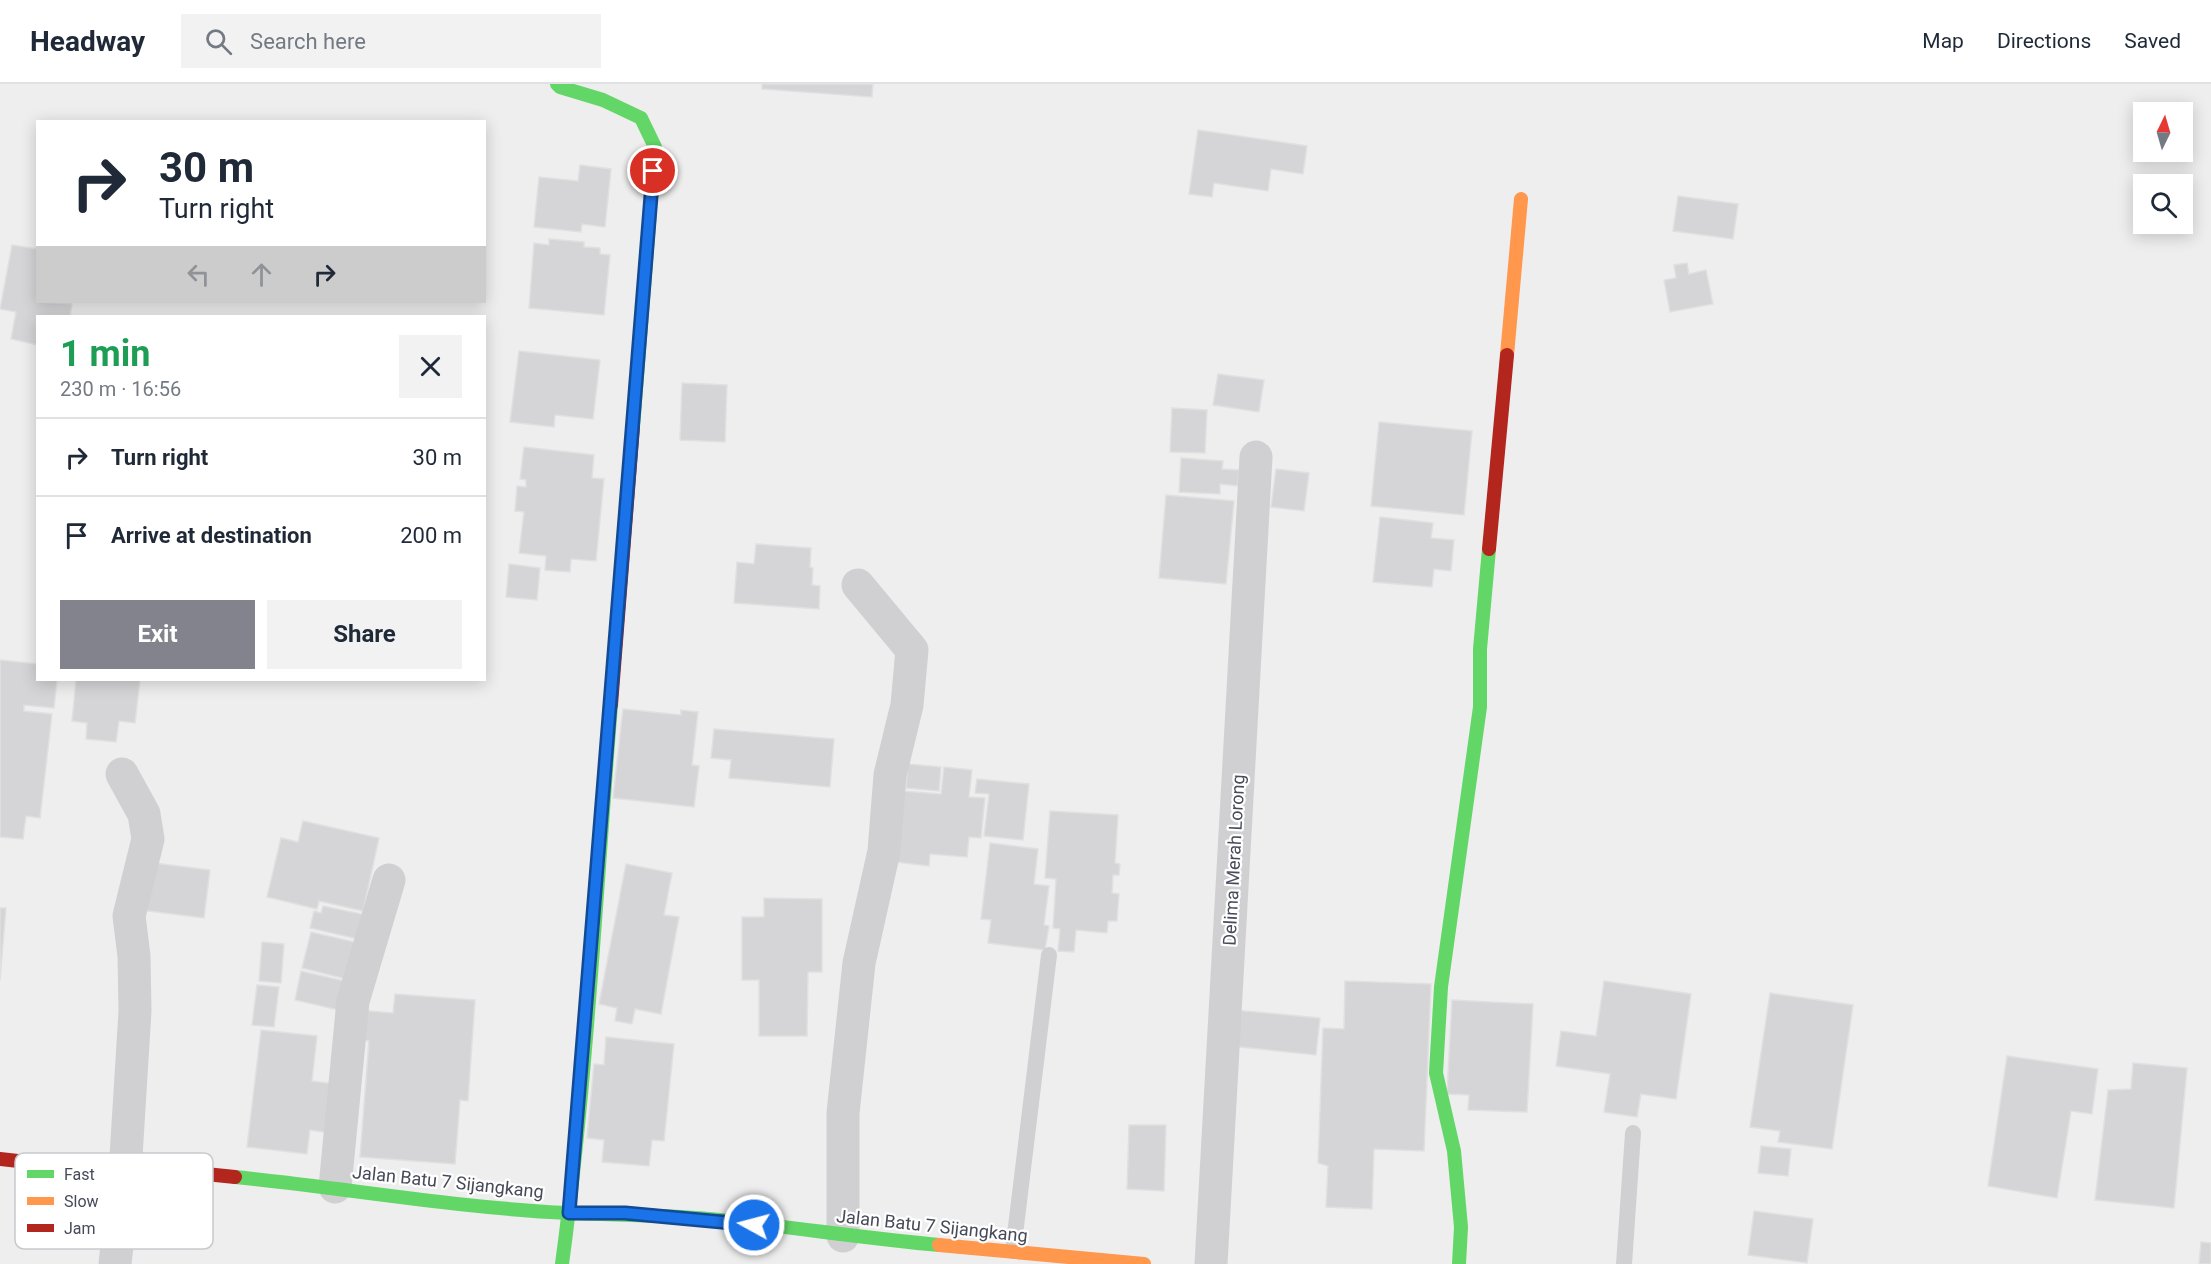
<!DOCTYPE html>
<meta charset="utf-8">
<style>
:root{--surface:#fff;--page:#f2f2f3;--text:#1f2937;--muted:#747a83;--line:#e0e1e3;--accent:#82838d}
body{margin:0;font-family:Roboto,sans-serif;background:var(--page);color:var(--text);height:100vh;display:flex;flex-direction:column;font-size:22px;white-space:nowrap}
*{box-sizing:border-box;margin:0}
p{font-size:20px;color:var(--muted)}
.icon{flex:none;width:33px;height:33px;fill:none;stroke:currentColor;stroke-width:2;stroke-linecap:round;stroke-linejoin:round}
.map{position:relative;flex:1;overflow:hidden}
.drawer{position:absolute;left:36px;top:231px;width:450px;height:366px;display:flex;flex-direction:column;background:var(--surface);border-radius:0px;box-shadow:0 3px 15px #0003}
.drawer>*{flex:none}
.banner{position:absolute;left:36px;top:36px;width:450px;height:183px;border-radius:0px;box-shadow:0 3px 15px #0003;background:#fff;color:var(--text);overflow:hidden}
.needle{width:39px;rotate:5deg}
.controls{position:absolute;left:2133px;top:18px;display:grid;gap:12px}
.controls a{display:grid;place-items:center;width:60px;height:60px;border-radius:0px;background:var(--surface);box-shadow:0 3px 15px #0003;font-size:30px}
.pin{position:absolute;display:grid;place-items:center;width:51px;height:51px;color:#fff;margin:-26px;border:3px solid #fff;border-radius:50%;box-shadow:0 2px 6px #0007}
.me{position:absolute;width:66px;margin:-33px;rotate:277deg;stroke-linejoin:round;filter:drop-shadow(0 0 4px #0008)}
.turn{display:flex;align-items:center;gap:21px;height:126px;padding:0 24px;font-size:27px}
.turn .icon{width:78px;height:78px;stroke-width:2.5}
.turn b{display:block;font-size:42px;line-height:51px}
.lanes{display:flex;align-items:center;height:57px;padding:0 24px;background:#0003;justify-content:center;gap:30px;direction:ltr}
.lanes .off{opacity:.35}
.round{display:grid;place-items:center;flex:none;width:63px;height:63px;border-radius:0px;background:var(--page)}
.summary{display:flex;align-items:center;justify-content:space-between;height:102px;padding:0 24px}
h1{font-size:36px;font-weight:700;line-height:45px;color:#1e9e55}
.action{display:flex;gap:12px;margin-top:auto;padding:12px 24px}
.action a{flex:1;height:69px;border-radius:0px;background:var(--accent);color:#fff;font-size:24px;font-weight:700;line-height:69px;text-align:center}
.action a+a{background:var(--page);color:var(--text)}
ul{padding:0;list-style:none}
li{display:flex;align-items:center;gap:18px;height:78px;padding:0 24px;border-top:2px solid var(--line)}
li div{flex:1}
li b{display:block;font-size:22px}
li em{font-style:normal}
header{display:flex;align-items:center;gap:36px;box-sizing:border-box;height:84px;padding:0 30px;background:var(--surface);border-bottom:2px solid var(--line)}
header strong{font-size:28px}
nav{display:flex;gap:33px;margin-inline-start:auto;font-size:21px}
.search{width:420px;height:54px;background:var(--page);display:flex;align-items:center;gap:15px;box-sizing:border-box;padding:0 21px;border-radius:0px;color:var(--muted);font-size:22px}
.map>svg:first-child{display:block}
</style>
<header>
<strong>Headway</strong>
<div class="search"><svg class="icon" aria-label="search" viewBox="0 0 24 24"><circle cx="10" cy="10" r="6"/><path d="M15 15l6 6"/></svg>Search here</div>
<nav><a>Map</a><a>Directions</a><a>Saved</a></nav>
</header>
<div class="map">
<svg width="2211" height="1180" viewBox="0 0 2211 1180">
<rect width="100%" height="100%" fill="#efeeee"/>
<g fill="#d5d5d7" stroke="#e0e0e1" stroke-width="1.5">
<path d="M762,0H873L872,13L762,5Z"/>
<path d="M1198,46L1307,62L1303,90L1271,85L1268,107L1214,99L1212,113L1189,110Z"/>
<path d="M580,81L611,85L605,143L582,140L581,148L534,143L539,93L578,97Z"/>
<path d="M1678,112L1738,120L1733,155L1673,147Z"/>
<path d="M549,155L584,158V163L600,164V170L610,171L604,231L529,224L534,159L549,161Z"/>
<path d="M12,161L38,165V218L72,220L70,232H38V261L11,255L16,228L0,225Z"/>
<path d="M1687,179L1689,190L1706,186L1713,220L1670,228L1664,196L1676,194L1674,181Z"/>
<path d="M519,267L600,276L593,335L555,331L554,343L510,338Z"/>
<path d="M1218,290L1264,296L1259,328L1213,321Z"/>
<path d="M682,299L727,301L725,358L680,356Z"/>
<path d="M1172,324L1207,326L1205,369L1170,368Z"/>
<path d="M1379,338L1472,347L1464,431L1371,422Z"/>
<path d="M524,363L594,371L592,394L604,395L596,477L571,475L570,488L545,486L546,472L519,469L524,428L515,427L517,402L526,403V396L520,395Z"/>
<path d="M1181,374L1223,377L1222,385L1239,386L1238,402L1220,400V410L1179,408Z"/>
<path d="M1276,385L1309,389L1304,427L1271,423Z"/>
<path d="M1166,411L1234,417L1226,500L1159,494Z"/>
<path d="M1380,433L1433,439L1431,454L1454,456L1451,487L1434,485L1432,503L1373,498Z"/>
<path d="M756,460L811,464L810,483L813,484L812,501L820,502L819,525L734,519L737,478L754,480Z"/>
<path d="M509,480L540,484L537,516L506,513Z"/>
<path d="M0,576L38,580V596H57L54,624L24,621V627L52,630L40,734L26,732L23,755L0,753Z"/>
<path d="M76,596H140L135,639L119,637L116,658L86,655L87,639L72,637Z"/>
<path d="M623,625L681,631V626L698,628L692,681L699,682L694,723L613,714Z"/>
<path d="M714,645L834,655L830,703L729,694L731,676L711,674Z"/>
<path d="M908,680L941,683L939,707L906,704Z"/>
<path d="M944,683L972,686L969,713L985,714L981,754L969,753L967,773L930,770L929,782L896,778L903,707L941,710Z"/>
<path d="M977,695L1029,700L1023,756L984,752L989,710L975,709Z"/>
<path d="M1050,727L1118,731L1115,779L1120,780L1119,791H1113L1112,809L1119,810L1117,837H1108L1107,849L1076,846L1074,868L1058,867L1060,845L1053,844L1056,795L1045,794Z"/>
<path d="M303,737L379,754L363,827L319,817L317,825L267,813L281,754L298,758Z"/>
<path d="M990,759L1038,765L1034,800L1049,802L1044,841L1049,842L1045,866L988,859L991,836L981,835Z"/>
<path d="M146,778L210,786L204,834L141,826Z"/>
<path d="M626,780L672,789L664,831L679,833L661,930L635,925L632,940L615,937L617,924L599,920Z"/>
<path d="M764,814L822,815V888H808L807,952H759V896H742V833H764Z"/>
<path d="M323,822L362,830V856L310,844L314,827L321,829Z"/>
<path d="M0,824H6L0,896Z"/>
<path d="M311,848L359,859L354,897L302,884Z"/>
<path d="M262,858L284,860L281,899L259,897Z"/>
<path d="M301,887L349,898L343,927L295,916Z"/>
<path d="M1345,897L1431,900L1424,1067L1374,1065L1372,1125L1326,1123L1328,1082L1318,1079L1323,944L1344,945Z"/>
<path d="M1604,897L1691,910L1676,1015L1641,1010L1637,1033L1604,1028L1610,990L1556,982L1561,947L1596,952Z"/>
<path d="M257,901L279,903L274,943L252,941Z"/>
<path d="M1770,909L1853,921L1832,1065L1778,1058L1780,1047L1750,1043Z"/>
<path d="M395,910L475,916L468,1017L460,1016L455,1080L360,1073L369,957L356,956L359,926L393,929Z"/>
<path d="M1452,916L1533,920L1527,1028L1468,1026L1469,1011L1447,1010Z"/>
<path d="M1235,926L1320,934L1316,971L1231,962Z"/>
<path d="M261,946L317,952L312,997L336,1000L331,1049L310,1046L307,1070L247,1063Z"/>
<path d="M606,953L674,960L664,1057L652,1056L649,1082L602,1078L604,1056L587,1054L594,980L604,981Z"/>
<path d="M2007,972L2098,985L2092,1030L2071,1027L2057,1114L1988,1102Z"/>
<path d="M2133,979L2187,984L2174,1124L2095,1116L2108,1006L2131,1005Z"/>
<path d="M1129,1041H1166L1164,1107L1127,1105Z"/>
<path d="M1761,1062L1791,1065L1788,1092L1758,1089Z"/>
<path d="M1754,1127L1813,1135L1807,1179L1748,1171Z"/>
<path d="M2201,1158L2211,1159V1180H2199Z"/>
</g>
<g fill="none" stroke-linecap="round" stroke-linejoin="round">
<g stroke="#d0d0d3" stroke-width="16">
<path d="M1013,1167L1049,871"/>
<path d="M1624,1180L1633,1049"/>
</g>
<g stroke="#d0d0d3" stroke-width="33">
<path d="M335,1103L353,917L389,796"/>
<path d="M843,1152V1029L859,879L884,767L890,691L907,621L912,566L858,501"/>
<path d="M115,1180L125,1089L135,927L134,872L129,832L148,755L144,730L122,690"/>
<path d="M1211,1180L1256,373"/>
</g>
<g stroke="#63d668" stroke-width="14">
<path d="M557,0L560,3L603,16L641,34L655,63L633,343"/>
<path d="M235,1093C346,1104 457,1124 569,1129C616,1131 662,1131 709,1135C786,1142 862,1154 939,1161"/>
<path d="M562,1180C587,995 596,807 611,621"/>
<path d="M1459,1180L1461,1143L1454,1067L1436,989L1441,903L1480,623V565L1489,465"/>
</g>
<g stroke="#ff974d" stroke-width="14">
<path d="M1507,271L1521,115"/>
<path d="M939,1161L1144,1180"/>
</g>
<g stroke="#b3261e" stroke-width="14">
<path d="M1489,465L1507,271"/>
<path d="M611,621L633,343"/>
<path d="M0,1075L125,1089L186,1088L235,1093"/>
</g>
</g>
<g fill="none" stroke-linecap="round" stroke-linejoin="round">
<defs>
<path id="route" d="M653,87L569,1129H625L754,1141"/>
</defs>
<use href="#route" stroke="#114b97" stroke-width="15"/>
<use href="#route" stroke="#1a73e8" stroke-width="10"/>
</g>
<g text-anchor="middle" stroke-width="4.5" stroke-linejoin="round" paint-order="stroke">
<g font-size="18" fill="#474a59" stroke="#fff">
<text transform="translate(1234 776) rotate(-87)" y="6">Delima Merah Lorong</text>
<text transform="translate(448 1098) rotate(6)" y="6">Jalan Batu 7 Sijangkang</text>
<text transform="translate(932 1142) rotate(6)" y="6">Jalan Batu 7 Sijangkang</text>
</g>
</g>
<rect x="15" y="1069" width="198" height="96" rx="9" fill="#fff" stroke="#c8c9cd" stroke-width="1.5"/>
<rect x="27" y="1086" width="27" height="8" fill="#63d668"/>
<rect x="27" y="1113" width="27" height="8" fill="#ff974d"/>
<rect x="27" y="1140" width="27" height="8" fill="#b3261e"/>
<g font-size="16" fill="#474a59">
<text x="64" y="1096">Fast</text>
<text x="64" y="1123">Slow</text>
<text x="64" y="1150">Jam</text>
</g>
</svg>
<div class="controls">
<a><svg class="needle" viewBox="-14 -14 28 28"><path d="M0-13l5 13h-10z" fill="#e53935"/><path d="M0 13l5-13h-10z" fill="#747a83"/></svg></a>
<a><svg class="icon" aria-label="search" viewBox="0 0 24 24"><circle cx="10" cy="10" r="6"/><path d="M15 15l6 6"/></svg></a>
</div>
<div class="pin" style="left:653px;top:87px;background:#d93025"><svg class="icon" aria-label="arrive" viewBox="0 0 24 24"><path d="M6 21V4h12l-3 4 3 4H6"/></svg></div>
<svg class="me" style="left:754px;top:1141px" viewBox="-20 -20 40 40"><circle r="17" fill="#1a73e8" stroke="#fff" stroke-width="3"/><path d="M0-11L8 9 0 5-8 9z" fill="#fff"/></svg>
<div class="banner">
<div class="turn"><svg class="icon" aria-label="right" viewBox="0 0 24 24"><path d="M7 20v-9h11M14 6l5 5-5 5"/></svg><div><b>30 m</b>Turn right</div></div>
<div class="lanes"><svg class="icon off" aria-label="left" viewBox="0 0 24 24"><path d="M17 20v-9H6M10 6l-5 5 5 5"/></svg><svg class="icon off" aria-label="ahead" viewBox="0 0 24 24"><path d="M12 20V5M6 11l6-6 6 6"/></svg><svg class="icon" aria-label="right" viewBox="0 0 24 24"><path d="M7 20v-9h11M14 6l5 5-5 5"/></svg></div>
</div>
<section class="drawer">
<div class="summary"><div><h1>1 min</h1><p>230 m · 16:56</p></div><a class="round"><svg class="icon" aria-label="close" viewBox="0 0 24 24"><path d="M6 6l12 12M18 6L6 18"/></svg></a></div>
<ul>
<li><svg class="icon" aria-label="right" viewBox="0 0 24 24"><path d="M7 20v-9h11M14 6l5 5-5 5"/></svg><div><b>Turn right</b></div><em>30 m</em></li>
<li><svg class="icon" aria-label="arrive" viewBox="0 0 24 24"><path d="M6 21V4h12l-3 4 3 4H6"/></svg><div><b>Arrive at destination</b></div><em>200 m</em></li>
</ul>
<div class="action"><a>Exit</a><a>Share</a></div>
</section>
</div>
